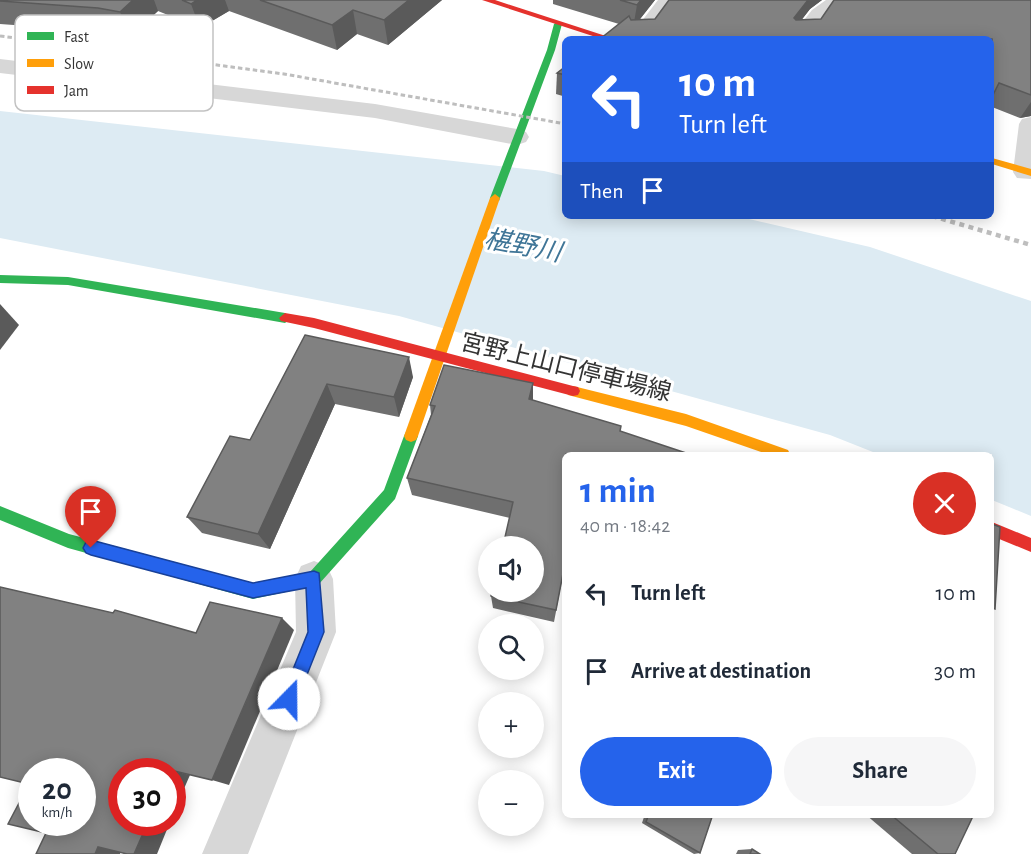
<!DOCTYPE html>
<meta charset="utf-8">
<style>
:root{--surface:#fff;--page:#f6f6f7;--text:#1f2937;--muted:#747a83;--accent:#2563eb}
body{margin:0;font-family:"Alegreya Sans","Noto Sans JP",sans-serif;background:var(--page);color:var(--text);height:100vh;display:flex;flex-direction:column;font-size:22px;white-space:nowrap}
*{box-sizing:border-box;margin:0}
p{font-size:20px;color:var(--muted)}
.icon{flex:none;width:33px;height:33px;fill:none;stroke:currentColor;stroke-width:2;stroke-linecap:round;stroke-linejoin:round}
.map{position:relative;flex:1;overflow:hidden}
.side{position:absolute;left:562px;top:452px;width:432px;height:366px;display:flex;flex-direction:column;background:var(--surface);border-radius:9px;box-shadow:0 3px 15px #0003}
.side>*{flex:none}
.hud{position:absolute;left:562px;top:36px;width:432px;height:183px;border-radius:9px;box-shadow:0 3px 15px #0003;background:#2563eb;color:#fff;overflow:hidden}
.controls{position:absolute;left:478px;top:536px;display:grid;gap:12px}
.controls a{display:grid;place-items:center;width:66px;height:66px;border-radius:50%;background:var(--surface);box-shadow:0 3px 15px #0003;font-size:30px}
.speed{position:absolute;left:18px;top:758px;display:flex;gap:12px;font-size:30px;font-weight:700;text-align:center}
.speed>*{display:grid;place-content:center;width:78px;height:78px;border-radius:50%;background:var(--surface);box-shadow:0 3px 15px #0003;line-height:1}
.speed small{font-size:15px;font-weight:400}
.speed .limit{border:9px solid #d22;background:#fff;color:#111}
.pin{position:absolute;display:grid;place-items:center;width:51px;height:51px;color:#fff;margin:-62px -26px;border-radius:50% 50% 50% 0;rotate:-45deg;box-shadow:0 0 6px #0007}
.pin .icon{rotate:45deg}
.me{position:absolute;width:66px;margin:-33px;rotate:22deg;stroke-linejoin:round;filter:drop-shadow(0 0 4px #0008)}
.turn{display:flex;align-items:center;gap:21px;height:126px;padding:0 18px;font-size:27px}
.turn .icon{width:78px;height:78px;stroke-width:2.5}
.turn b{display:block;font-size:42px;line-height:51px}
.then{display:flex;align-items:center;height:57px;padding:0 18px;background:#0003;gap:12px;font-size:22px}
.round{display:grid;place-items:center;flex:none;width:63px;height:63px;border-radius:32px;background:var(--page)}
.summary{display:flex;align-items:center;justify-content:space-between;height:102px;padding:0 18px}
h1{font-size:36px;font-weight:700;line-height:45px;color:var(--accent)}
.action{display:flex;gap:12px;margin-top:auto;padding:12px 18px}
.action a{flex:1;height:69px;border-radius:36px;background:var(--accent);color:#fff;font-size:24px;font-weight:700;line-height:69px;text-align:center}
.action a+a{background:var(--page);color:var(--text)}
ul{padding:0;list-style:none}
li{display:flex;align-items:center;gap:18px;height:78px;padding:0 18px}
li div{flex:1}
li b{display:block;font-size:22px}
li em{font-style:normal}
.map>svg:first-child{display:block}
</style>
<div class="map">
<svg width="1031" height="854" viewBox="0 0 1031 854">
<rect width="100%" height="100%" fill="#fff"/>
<path fill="#ddebf3" d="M0,111L544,171L565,176L566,216H736L870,247L1031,301V516L992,500V454H878L830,435L399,316L0,238Z"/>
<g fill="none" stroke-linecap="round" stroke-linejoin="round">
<g fill="#d7d7d7" fill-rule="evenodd">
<path d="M658,0H678L650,39H628Z"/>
<path d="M826,0H850L826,18L811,39H789L812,10Z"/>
<path d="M0,59L375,104L517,129L526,132L529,137L526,142L517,145L375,118L0,73Z"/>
<path d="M1031,117V179L1017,178L1013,172L1019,124L1022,119Z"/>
<path d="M314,561L327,566L333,579L336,632L248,854H202L296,632L295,579L301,566Z"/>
</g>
<g fill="#30b455" fill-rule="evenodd">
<path d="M558,21L562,24L555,50L500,198L499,201H491L490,198L547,50L554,24Z"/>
<path d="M0,275L68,277L285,313L291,318L285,323L68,285L0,283Z"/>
<path d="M411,430L416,432L418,436L395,499L319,584L314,586L253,599L68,548L0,520V506L69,534L253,583L310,572L384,490L404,436L406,432Z"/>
</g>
<g fill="#ff9f0a" fill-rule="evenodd">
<path d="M992,158L1031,169V176L992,164Z"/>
<path d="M495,194L500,198L418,436L416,440L411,442L406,440L404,436L490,198Z"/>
<path d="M573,386L686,414L788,450L790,454H767L686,426L568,395L566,391L568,387Z"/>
</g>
<g fill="#e5322d" fill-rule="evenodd">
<path d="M482,0H495L615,39H602Z"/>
<path d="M285,313L314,318L573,386L578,387L580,391L578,395L573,396L314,328L281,321L279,318Z"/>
<path d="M992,522L1031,538V552L992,536Z"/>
</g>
<path stroke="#bebebe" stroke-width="3" stroke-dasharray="4.5 3" stroke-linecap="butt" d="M0,36L284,74L566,124"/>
<path stroke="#bebebe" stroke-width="4.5" stroke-dasharray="5 4.5" stroke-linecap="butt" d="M932,216L1031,245"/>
</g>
<g fill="#6f6f6f">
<path d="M0,0H442L388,45L357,34L337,50L229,11L200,28L158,11L131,36L110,32L0,24Z"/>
<path d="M553,0H655L640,19H655L669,0H822L810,9L802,19H821L1031,0V116L1020,118L992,107V39L619,24L553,4Z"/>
<path d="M566,66V97L556,94L557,73Z"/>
<path d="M305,335L413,377L399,417L335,404L270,549L202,533L187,517L250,440Z"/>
<path d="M533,383V400L566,454V559L554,622L493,608L491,596L510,518L412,495L407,478L431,415L430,405Z"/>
<path d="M645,814H713L700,853L694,854L642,823Z"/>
<path d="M865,814H974L955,854H912Z"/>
<path d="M752,849L760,854H736L738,850Z"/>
</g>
<g fill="#5a5a5a">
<path d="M133,0H154L158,11L131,36L120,12Z"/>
<path d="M197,0H225L229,11L200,28L191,4Z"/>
<path d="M409,0H442L388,45L384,20Z"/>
<path d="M641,0H655L633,28L637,5Z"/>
<path d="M808,0H822L810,9L787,39L794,18Z"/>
<path d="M353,10L357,34L337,50L332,25Z"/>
<path d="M1031,102V116L1020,118Z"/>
<path d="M0,304L19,325L0,350Z"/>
<path d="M409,357L413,377L399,417L394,397Z"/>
<path d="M533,383V403L529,399Z"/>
<path d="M327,384L335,404L270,549L258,534Z"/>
<path d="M282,618L294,630L229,785L212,780Z"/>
<path d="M170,770L190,775L172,816V771H170Z"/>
<path d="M148,822H170L157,854H134Z"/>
<path d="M98,847L122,848L120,854H95Z"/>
</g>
<g fill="#818181" stroke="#5a5a5a" stroke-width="1.5" fill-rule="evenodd">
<path d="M0,0H133L120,12L98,8L0,1Z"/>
<path d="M182,0H197L191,4Z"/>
<path d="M260,0H409L384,20L353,10L332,25Z"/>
<path d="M620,0H641L637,5Z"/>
<path d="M669,0H808L794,18L796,20L821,19L834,0H1031V95L999,83L992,97V39H600L629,16L631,20L655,19Z"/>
<path d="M566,66V75L557,73Z"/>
<path d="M305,335L409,357L394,397L327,384L258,534L187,517L230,436L250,440Z"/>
<path d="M444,365L533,383L529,399L621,426L620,431L689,454H566V558L556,610L491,596L492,591H534V546H503L513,502L407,478L435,406L430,405Z"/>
<path d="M992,524L1000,527L995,609L992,608Z"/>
<path d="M0,587L113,613L115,610L196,633L210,602L282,618L212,780L170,770V771H122V822H148L134,854H127L98,847L95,854H36L46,833L8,824L29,784L0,777ZM32,771H82V822H32Z"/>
<path d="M649,814H713L700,853L646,822Z"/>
<path d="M890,814H974L955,854H938Z"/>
<path d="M752,849L760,854H750Z"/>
</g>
<path fill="#2563eb" stroke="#184099" stroke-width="1.5" d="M91,540L253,583L314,571L319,573L324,632L295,705L289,707L283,705L281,699L308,632L306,588L253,598L91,555L86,553L83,548L86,542Z"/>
<g text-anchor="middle" stroke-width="6" stroke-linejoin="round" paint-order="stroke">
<g font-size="24" fill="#333" stroke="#fff">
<text transform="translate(566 367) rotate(14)" y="8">宮野上山口停車場線</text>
</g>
<g font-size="26" font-style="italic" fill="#3f7597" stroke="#fff">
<text transform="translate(523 245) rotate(11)" y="9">椹野川</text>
</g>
</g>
<rect x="15" y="15" width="198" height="96" rx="9" fill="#fff" stroke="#c2c2c2" stroke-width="1.5"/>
<rect x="27" y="32" width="27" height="8" fill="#30b455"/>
<rect x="27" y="59" width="27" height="8" fill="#ff9f0a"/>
<rect x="27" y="86" width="27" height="8" fill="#e5322d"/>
<g font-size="16" fill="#333">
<text x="64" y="42">Fast</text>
<text x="64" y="69">Slow</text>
<text x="64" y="96">Jam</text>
</g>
</svg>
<div class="controls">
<a><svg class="icon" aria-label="sound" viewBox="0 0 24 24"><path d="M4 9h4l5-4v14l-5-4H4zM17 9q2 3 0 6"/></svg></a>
<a><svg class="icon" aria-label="search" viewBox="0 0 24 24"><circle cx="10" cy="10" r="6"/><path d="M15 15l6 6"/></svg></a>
<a>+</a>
<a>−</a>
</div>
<div class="speed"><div>20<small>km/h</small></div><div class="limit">30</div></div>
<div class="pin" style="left:91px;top:548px;background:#d93025"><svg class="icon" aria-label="arrive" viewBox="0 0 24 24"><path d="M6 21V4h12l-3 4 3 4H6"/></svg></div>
<svg class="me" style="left:289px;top:699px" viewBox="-20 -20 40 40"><circle r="19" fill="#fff"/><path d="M0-13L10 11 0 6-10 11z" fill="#2563eb"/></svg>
<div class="hud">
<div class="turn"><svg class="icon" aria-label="left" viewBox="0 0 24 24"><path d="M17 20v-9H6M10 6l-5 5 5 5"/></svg><div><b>10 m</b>Turn left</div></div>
<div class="then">Then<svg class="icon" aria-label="arrive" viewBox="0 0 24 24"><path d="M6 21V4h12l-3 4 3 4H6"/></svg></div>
</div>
<section class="side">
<div class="summary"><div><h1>1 min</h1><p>40 m · 18:42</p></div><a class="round" style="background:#d93025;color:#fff"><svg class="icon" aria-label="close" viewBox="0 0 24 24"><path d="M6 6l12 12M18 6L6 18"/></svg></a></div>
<ul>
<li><svg class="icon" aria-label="left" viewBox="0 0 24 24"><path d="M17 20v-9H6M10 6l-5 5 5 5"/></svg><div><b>Turn left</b></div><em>10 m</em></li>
<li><svg class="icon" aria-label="arrive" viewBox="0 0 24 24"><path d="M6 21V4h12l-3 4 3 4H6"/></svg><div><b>Arrive at destination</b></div><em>30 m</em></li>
</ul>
<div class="action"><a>Exit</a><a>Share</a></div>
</section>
</div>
